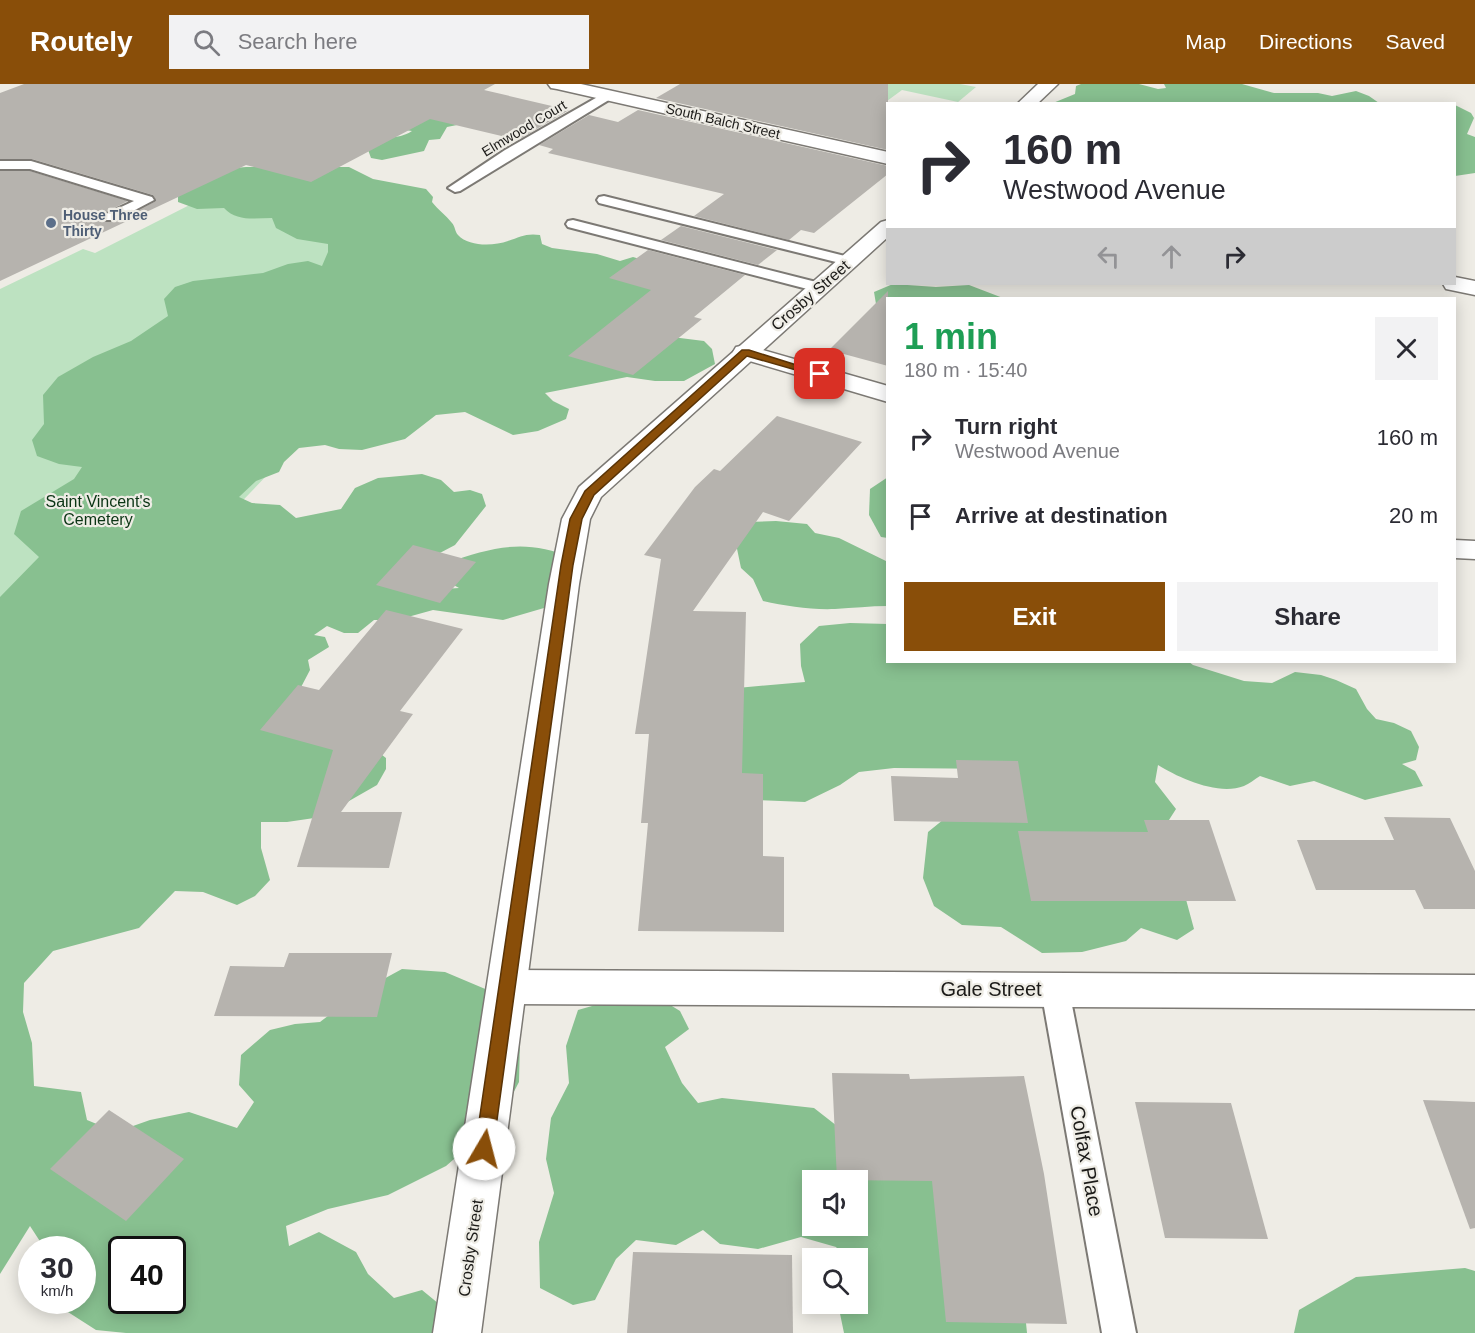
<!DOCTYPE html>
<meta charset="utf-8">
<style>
:root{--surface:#fff;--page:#f2f2f3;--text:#2b2b33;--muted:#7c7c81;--accent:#894e09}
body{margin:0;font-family:Arial,sans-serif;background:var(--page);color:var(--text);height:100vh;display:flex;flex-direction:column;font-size:22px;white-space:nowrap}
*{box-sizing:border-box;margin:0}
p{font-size:20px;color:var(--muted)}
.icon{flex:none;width:33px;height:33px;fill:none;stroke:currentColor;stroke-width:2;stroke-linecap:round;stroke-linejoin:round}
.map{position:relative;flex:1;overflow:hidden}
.panel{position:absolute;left:886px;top:213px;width:570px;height:366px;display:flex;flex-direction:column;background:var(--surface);border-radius:0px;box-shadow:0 3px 15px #0003}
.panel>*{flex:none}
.top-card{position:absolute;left:886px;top:18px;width:570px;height:183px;border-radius:0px;box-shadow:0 3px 15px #0003;background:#fff;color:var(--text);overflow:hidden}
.controls{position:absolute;left:802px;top:1086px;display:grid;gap:12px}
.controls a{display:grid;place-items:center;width:66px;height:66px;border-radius:0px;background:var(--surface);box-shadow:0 3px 15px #0003;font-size:30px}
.speed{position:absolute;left:18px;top:1152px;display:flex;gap:12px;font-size:30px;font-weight:700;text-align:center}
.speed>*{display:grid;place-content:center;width:78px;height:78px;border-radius:50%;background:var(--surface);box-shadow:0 3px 15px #0003;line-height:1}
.speed small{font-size:15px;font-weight:400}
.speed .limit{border:3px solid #111;border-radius:9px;background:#fff;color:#111}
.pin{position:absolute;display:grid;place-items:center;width:51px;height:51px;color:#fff;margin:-26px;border-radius:12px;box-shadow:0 3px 9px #0006}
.me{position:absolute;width:66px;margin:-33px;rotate:8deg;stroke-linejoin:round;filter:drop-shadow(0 0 4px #0008)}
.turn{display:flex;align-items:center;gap:21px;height:126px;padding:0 18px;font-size:27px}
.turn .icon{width:78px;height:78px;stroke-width:2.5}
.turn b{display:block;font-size:42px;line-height:51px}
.lanes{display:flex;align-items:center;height:57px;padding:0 18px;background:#0003;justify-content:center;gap:30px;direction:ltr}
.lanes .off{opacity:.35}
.round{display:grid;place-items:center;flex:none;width:63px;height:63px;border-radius:0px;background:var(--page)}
.head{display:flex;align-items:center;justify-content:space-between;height:102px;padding:0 18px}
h1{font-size:36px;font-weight:700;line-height:45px;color:#1e9e55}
.primary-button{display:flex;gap:12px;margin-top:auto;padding:12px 18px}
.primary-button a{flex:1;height:69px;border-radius:0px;background:var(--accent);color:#fff;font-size:24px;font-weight:700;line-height:69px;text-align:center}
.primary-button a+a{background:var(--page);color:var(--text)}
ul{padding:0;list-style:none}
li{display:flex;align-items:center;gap:18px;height:78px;padding:0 18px}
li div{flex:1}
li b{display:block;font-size:22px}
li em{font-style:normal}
header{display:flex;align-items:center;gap:36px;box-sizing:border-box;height:84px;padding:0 30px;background:var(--accent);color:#fff}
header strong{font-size:28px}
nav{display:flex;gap:33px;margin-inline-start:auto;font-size:21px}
.search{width:420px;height:54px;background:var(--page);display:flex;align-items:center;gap:15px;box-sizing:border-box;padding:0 21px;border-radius:0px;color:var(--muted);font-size:22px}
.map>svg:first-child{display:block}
</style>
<header>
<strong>Routely</strong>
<div class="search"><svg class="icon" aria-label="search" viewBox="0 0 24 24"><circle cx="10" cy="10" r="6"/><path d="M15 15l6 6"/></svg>Search here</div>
<nav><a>Map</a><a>Directions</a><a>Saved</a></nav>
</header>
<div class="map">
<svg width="1475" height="1249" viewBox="0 0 1475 1249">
<rect width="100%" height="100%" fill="#eeece5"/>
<g fill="#bde2c1">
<path d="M867,0H960L976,3L958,18L902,6L887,17Z"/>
<path d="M229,101L406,151L271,387L0,670V205L83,165L95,169Z"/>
</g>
<g fill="#88c090" fill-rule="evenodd">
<path d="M323,0L457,41L447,43L440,55L429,56L424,67L382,76L371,74L367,63C382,50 397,57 412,47L383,43Z"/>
<path d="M1081,0H1139L1158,5L1166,4L1164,0H1242L1274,9H1318L1332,12L1356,7L1369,12L1379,19H1053L1075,10L1076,2Z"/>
<path d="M1455,21L1471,29L1474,34L1467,50L1475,53V89L1455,92Z"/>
<path d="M246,83H349L373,95L426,105L433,113L432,118C438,126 446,131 452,139C455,142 455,148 458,151C469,163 494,162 508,157C520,153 526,149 540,151L542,160L552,164L597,170L620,177L633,173L643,176L664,252L704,257L712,265L715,280L684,297H655L627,293L545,309L553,317L569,325L566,335L538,347L513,351L465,328L436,331L405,355L362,366L339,365L325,361L299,364L284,378L279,388L256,397L239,413L252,419L280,421L296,434L341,425L355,404L378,394L422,390L441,396L454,408L470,406L482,410L486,422L455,461L436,471L443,505L459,504L443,495L447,479C492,463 526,454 572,474L566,520L544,524L503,536L433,526L397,536H374L358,549H344L327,542L314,551L325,553L329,563L308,576L310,586L299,607L386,674V685L377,701L321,733L287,738H261V764L270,796L255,812L237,821L203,808L175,807L139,844L53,867L24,899L23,928L32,959L34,1002L81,1008L87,1036L116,1048L150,1036L189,1028L237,1044L254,1018L239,1001L241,971L270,946L295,940L320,938L358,909L402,885L445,888L490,907L520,957L519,998L499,1036L446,1082L388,1111L328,1125L286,1142L289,1162L319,1148L356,1168L368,1190L394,1214L422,1206L450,1229L446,1249H126L96,1246L57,1221V1217L82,1216V1166L45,1165L30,1142L0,1190V513L39,473L14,450L21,427L74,395L82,383L59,380L37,372L32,356L44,340L43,311L58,293L93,273L131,257L168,232L164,215L175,203L193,197L263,189L288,180L308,177L322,182L328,168V160L297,155L276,144L272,134C255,134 237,138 224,124L197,125L178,118V108L223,85ZM122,1166H172V1216H122Z"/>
<path d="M893,200L936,203L969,201L1003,214H888L876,220L874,208Z"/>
<path d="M888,393V454L881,453L869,431L870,405Z"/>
<path d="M776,437L807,440L815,449L839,454L888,478V522C870,522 853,524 835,525C811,526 786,522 763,517L753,495L741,484L735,455L747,438Z"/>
<path d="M850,539L888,540V578H1189L1193,581L1244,597L1272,599L1295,588L1321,591L1336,596L1356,605L1367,625L1376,635L1394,639L1411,647L1419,663L1416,676L1402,680L1415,687L1423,702L1365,716L1314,697L1290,702L1260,692C1255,695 1249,700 1244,702C1218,712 1179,694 1158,681L1155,698L1176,725L1160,750L1184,808L1194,845L1177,856L1141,844L1126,857L1082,868L1042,869L1001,843L962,841L934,822L923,794L928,748L1006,685L894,684L859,688L840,701L805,718L754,716L723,703L737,604L805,598L801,582L800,560L819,542Z"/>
<path d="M654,911L680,927L689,945L665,963L682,999L698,1019L722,1014L814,1024L846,1049L934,1093L1023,1209L1027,1249H844L838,1220H858V1174H845L836,1163L801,1153L758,1165L720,1160L703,1146L676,1161L636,1156L616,1175L595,1216L573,1221L540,1204L539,1158L554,1109L546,1075L551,1034L569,999L566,962L578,926L606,918ZM813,1096H858V1142H813Z"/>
<path d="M1465,1184L1475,1187V1249H1294L1299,1226L1356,1193Z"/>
</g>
<g fill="#b6b3ae">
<path d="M24,0H495L484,6L569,26L518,56L430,35L311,98L246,81L0,197V87H30L128,117L104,129L102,134L106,138H117L156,117L153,111L32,75H0V9Z"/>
<path d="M680,0H888V66L656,14Z"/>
<path d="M638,26L888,82V90L814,149L801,146L789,156L694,132L724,110L548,69L553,65L539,61L589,31L618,38Z"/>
<path d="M681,142L777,166L758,181L661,156Z"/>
<path d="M648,166L745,191L694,233L702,235L633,291L568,272L651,206L609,194Z"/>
<path d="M888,207V282L829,266Z"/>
<path d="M777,332L862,358L789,437L763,428L693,527L746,528L742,689L763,690V772L784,773V848L638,847L648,739H641L649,650H635L661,475L644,471L695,403L714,385L720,387Z"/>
<path d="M413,461L476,478L440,519L376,501Z"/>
<path d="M386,526L463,545L400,627L413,630L341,728H402L389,784L297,783L333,666L260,646L298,601L319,606Z"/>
<path d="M956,676L1018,677L1028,739L894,737L891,692L958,694Z"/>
<path d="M1384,733L1450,734L1475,787V825H1424L1415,806H1316L1297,756H1394Z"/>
<path d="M1144,736H1209L1236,817H1031L1018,747L1148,748Z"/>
<path d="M289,869H392L377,933L214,932L230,882L284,883Z"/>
<path d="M832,989L909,990L910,995L1024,992L1044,1090L1067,1240L946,1238L932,1097L837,1096Z"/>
<path d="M1423,1016L1475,1018V1144L1470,1145Z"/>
<path d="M1135,1018L1231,1019L1268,1155L1165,1154Z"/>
<path d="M109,1026L184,1075L126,1137L50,1085Z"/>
<path d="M633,1168L792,1171L793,1249H627Z"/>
</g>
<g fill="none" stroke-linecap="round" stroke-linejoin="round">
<defs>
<g id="service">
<path d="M608,7L612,8V14L460,107L455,108L448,104L505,66Z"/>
<path d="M0,77H31L152,113L154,116L116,136H106L104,133L106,130L134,117L30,85H0Z"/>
<path d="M604,112L853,174L855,177L848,181L599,119L597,116L599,113Z"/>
<path d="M573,136L824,200L827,203L819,208L568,143L566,140L568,137Z"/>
<path d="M1055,895L1065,898L1069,906L1136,1249H1102L1041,906L1045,898Z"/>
</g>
<g id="minor">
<path d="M548,0H581L888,68V80L557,5L551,4Z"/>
<path d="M1455,193L1475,197V211L1446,205L1443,200H1455Z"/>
<path d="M745,261L888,302V318L736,273L733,268L736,263Z"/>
<path d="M1455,456L1475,457V475L1455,474Z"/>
<path d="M507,886L1475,891V925L507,920L493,915L487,903L493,891Z"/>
</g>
<g id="tertiary">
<path d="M1038,0H1058L1037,20H1017Z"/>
<path d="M888,136V153L601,413L590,435L579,500L481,1249H433L549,500L562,435L579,403L881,138Z"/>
</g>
</defs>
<use href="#service" stroke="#7c7974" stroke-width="4"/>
<use href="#minor" stroke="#7c7974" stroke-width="3"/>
<use href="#tertiary" stroke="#7c7974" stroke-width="3"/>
<use href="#service" fill="#fff" fill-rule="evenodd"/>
<use href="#minor" fill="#fff" fill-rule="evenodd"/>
<use href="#tertiary" fill="#fff" fill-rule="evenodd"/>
</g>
<path fill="#894e09" stroke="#593306" stroke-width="1.5" d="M742,266H749L825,290L820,293L747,272L594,411L582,435L573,481L493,1065L490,1071L484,1073L478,1071L475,1065L561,481L570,435L585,407Z"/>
<circle fill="#5c6f8a" stroke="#eeece5" stroke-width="2" cx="51" cy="139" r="6"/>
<g text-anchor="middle" stroke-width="4.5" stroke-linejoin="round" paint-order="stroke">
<g font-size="14" fill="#1c1b19" stroke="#eeece5">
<text transform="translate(723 37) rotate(13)" y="5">South Balch Street</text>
<text transform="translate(524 44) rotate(-31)" y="5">Elmwood Court</text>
</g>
<g font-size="14" font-weight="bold" fill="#4e5e75" stroke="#eeece5" text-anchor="start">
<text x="63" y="136">House Three<tspan x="63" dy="16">Thirty</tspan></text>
</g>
<g font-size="16" fill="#1c1b19" stroke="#eeece5">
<text transform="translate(810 211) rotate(-41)" y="6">Crosby Street</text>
<text transform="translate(470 1164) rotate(-82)" y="6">Crosby Street</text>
</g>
<g font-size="16" fill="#0a3414" stroke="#eeece5">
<text x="98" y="423">Saint Vincent's<tspan x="98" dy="18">Cemetery</tspan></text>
</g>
<g font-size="20" fill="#1c1b19" stroke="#eeece5">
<text x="991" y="912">Gale Street</text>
<text transform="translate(1087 1077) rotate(80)" y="7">Colfax Place</text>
</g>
</g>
</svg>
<div class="controls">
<a><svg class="icon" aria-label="sound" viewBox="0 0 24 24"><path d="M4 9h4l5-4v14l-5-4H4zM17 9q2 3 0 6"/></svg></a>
<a><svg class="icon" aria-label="search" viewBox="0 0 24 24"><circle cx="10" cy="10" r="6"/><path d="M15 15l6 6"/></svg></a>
</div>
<div class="speed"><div>30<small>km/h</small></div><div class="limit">40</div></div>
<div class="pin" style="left:820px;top:290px;background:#d93025"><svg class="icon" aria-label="arrive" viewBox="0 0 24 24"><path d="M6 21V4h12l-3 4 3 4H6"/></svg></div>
<svg class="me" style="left:484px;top:1065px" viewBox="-20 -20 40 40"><circle r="19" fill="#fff"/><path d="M0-13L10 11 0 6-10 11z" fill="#894e09"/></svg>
<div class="top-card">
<div class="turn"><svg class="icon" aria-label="right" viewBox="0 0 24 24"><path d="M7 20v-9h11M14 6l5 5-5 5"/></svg><div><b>160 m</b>Westwood Avenue</div></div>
<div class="lanes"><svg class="icon off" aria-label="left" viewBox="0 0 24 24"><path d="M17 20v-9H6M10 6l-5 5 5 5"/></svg><svg class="icon off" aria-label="ahead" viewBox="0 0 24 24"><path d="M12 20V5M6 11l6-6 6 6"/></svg><svg class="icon" aria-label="right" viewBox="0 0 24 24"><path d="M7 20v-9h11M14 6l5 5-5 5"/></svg></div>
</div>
<section class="panel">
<div class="head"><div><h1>1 min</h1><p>180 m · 15:40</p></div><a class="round"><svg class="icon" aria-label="close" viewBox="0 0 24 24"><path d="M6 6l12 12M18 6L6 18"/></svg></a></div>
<ul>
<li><svg class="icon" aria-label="right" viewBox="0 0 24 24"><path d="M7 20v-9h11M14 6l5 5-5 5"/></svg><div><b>Turn right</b><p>Westwood Avenue</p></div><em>160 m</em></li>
<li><svg class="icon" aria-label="arrive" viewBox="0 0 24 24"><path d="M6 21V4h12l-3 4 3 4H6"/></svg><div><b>Arrive at destination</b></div><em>20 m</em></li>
</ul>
<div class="primary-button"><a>Exit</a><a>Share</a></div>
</section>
</div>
